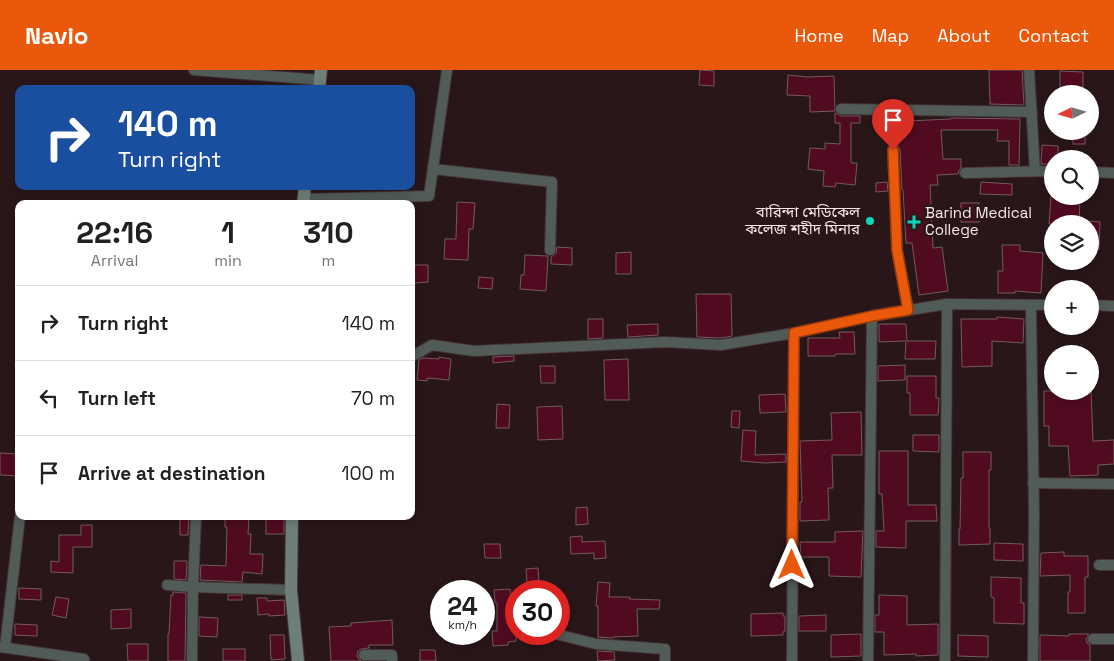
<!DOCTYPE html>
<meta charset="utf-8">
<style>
:root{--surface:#fff;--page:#f6f6f6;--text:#202124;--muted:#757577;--line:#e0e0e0;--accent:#ea580c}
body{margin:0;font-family:"Space Grotesk","Noto Sans Bengali",sans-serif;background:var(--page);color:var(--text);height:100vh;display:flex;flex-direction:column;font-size:19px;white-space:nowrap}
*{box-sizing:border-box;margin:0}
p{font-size:16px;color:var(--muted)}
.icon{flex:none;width:28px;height:28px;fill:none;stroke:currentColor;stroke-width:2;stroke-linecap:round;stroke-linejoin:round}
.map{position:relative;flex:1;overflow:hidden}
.panel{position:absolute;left:15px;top:130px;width:400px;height:320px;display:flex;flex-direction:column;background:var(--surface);border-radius:10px;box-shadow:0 2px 8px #0003}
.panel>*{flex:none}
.hud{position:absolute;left:15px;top:15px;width:400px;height:105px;border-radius:10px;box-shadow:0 2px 8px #0003;background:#1a4fa0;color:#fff;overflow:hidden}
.needle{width:32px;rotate:265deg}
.fabs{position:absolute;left:1044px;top:15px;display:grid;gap:10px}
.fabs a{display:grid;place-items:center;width:55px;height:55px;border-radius:50%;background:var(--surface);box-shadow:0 2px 8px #0003;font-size:25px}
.speed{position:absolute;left:430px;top:510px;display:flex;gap:10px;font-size:25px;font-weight:700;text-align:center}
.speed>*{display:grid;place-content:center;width:65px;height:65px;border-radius:50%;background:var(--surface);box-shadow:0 2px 8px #0003;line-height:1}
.speed small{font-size:12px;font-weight:400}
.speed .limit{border:8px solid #d22;background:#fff;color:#111}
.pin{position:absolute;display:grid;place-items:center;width:42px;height:42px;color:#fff;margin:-51px -21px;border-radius:50% 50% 50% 0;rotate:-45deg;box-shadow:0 0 5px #0007}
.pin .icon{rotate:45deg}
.me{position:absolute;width:55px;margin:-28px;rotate:0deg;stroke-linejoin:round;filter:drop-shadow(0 0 4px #0008)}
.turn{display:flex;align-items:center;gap:18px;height:105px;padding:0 20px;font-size:22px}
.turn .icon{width:65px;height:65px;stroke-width:2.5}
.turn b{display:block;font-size:35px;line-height:42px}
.eta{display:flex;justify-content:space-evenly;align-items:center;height:85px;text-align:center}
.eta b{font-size:30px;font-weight:600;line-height:35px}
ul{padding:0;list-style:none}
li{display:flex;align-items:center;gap:15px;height:75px;padding:0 20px;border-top:1px solid var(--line)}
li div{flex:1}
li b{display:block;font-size:19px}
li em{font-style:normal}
header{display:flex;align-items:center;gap:30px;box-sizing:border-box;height:70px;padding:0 25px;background:var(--accent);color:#fff}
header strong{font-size:24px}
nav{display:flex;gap:28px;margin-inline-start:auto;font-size:18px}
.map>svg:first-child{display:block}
</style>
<header>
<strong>Navio</strong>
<nav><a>Home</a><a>Map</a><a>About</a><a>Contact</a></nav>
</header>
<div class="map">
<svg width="1114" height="591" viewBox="0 0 1114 591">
<rect width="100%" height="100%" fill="#291619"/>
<g fill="#510b20" stroke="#725a5e">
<path d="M700,0L714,1V16L699,15Z"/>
<path d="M989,0H1022L1024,35L990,34Z"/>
<path d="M1060,1L1083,2V24H1060Z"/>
<path d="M788,5L807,7L834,6L835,41L810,42V26L787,25Z"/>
<path d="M835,43L841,46H860V53H851V93H857L855,115L836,113L835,117L823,116L824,101L808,99L810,78L825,79V73L840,74V53H835Z"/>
<path d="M951,48L1020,49L1019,95H1009V71H997L998,60H941L943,89H961V98L959,100L958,104L937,105L938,115H930L933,178L942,177L948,221L919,225L912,173H906L903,120H902L900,80L897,74L892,73L891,50L907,49V51L951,49Z"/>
<rect x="1073" y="61" width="12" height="13"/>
<path d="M1042,75L1058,76V89H1052V94H1041Z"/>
<path d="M887,112L888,121L876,122V113Z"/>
<path d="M981,112L1012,114V125L980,124Z"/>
<path d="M1051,126H1080L1079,154H1049Z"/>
<path d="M457,132L475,133L473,159H469L468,190L444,189L445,169H456Z"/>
<rect x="961" y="133" width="18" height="19"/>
<path d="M1090,151L1100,152L1099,179H1090Z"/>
<path d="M1002,175H1020V181L1043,183L1041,223L1015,221V223H998V201H1003Z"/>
<path d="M557,177L572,178V195L551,194V187L556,183Z"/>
<path d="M631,182V204H616V183Z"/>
<path d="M525,185L548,186L546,221L520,219L521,205H524Z"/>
<path d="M413,195H428V212L414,213Z"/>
<path d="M479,207L493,208L492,219L478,218Z"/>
<path d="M696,224H731L732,266L721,268L697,267Z"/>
<path d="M997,247L1024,249L1023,273L992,271V296L962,297L961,249H997Z"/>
<path d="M588,249H603V268L588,269Z"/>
<path d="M658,254V265L628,267L627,255Z"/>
<path d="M879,254H906L907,271H936L935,289H905L906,271L879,272Z"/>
<path d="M839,262H854L855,284H835V286H808V268H840Z"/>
<path d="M514,286V291L493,293V287Z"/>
<path d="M439,287L451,289L449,310L427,308V311L417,310L419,290L423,288L439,289Z"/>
<path d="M628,289L629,330H605L604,290Z"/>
<path d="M905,295V310L878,311V296Z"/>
<path d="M540,296H555V313H541Z"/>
<path d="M907,306H936V328H939L938,345H910V323H907Z"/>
<path d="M1044,321H1091L1093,371L1114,370V394L1098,395V405L1070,406L1068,376H1049V356H1044Z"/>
<path d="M785,324L786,342L760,343L759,325Z"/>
<path d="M497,334L510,335L509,358H496Z"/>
<path d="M562,336L563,369L538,370L537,337Z"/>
<path d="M732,341H740L739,358L731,357Z"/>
<path d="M861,342L862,385H832L833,418H828L829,450L800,451V432H802L800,371L832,370L831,343Z"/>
<path d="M743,360L756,361L755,385L786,384V392L765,393L741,391Z"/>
<path d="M913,365H939V382L913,381Z"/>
<path d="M879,381H908V435H936L937,451H906V478L876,477V461H884L882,424H879Z"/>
<path d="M963,382H991V400H989V458H990V474L959,475V459H960L961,408H963Z"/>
<path d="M0,383L19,384V406L0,405Z"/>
<path d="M587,437L588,454L576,455V438Z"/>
<path d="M180,446H189L188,465H180Z"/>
<path d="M225,446H249L248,464H251L250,484H263L262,504L243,502L242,512L200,510L201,495L226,496L227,457H225Z"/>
<rect x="266" y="446" width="18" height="18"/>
<path d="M81,455H92V477H73V503L51,502V491L59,492V465H81Z"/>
<path d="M863,461L861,507L829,506V487H801L800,472H835V462Z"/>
<path d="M582,466V472L605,471L606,488L594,489V483L571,484L570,467Z"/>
<path d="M994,473L1023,474V491L994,490Z"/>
<path d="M484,474H500L501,488H485Z"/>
<path d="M1064,482V486H1088V507H1085V543H1068V522H1070V505L1040,506L1041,483Z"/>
<path d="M174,491H187L186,510L174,509Z"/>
<path d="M538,498L539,512L527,513L526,499Z"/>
<path d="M991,507L1021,508V533H1024V554L994,553V528L991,527Z"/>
<path d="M598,512L610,513L609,527H630L629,529L660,530L659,539H637L638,566L613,567V568L598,567V536H596Z"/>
<path d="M19,518L41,519V530L19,529Z"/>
<path d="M510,519L513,561L516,560V571L508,572V575L493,576L492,561H497V533H495L494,520Z"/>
<path d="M173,522L186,523L185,591H168V564H169L171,525H173Z"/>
<rect x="228" y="525" width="14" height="5"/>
<path d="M879,525L907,526V555L938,554V585L916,586V584L884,585V562H875V545H879Z"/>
<path d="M56,527L69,529L66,548L52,545Z"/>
<path d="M257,528H267V531L284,530L285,545L269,546V544L258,545Z"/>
<path d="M131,539V558L111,559V540Z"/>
<path d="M783,543V546H785V561L783,562V565L751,566V544Z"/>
<path d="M826,545V561H799V546Z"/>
<path d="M199,547L218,548L217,567L199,566Z"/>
<path d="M392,550L393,575H369V578L361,579L358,581L357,585L358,588L361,591H331L329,557L351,556V553Z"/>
<path d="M15,554L37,555V566L15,565Z"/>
<path d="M861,564V586L831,587V565Z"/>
<path d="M1069,564H1089L1086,569L1087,573L1090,575V591H1040V565L1069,566Z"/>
<path d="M270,565H284L285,589L271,590Z"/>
<path d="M958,565L988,566V587L958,586Z"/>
<path d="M127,574H148V591H128Z"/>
<rect x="223" y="579" width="22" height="12"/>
<path d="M420,580H435L436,591H420Z"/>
<path d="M597,581L614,582L615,590L598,591Z"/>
</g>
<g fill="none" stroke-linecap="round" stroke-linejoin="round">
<defs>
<g id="street">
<path d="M194,0L321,10"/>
<path d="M1029,0L1035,101"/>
<path d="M841,39L1032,42"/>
<path d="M893,80L897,180L908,240"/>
<path d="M433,99L552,112L550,180"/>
<path d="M1090,102L1114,103"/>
<path d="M965,103L1052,101"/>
<path d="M304,129L429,126L447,0"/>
<path d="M1090,235L1114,236"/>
<path d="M1031,241L1034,444L1033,591"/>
<path d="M411,287L432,275L474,281L665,272L721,275L794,263L872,246L947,234L1052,235"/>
<path d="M1033,413L1114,414"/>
<path d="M1099,495H1114"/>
<path d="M167,515L193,517L291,520"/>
<path d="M556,564L596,574L665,579V591"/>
<path d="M1093,569H1114"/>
<path d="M0,577L84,589"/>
<path d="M5,577L20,446"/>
<path d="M364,585H392V591"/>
<path d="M192,591L193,517L196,446"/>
<path d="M792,591L794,263"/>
<path d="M868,591L872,246"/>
<path d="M945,591L947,234"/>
</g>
<g id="secondary">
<path d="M319,19L321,0"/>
<path d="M303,134L305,116"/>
<path d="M292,446L291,520L298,591"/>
</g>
</defs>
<use href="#street" stroke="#463336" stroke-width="12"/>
<use href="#secondary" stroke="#463336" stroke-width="14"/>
<use href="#street" stroke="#515b58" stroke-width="10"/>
<use href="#secondary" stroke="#6e7f7a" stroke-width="12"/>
</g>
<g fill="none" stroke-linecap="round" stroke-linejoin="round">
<defs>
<path id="route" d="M792,495L794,263L872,246L908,240L897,180L893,80"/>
</defs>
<use href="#route" stroke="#983908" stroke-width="12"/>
<use href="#route" stroke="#ea580c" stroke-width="9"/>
</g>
<g fill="#0cd5b5" stroke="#291619" stroke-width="2">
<circle cx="870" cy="151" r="5"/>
<path d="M911.5 144.5h5v5h5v5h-5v5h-5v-5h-5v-5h5z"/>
</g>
<g text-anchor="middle" stroke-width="5" stroke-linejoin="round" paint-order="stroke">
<g font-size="15" fill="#f7e8ea" stroke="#291619" text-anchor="end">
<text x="860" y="147">বারিন্দা মেডিকেল<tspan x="860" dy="17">কলেজ শহীদ মিনার</tspan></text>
<text x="925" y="148" text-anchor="start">Barind Medical<tspan x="925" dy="17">College</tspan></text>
</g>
</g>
</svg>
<div class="fabs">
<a><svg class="needle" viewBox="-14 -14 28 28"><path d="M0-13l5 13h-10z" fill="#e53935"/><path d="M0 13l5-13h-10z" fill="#757577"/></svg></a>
<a><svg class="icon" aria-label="search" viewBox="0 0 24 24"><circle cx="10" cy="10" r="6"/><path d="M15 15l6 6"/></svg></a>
<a><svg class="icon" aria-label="layers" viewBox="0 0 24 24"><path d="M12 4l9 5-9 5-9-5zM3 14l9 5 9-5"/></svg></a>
<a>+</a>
<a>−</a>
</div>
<div class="speed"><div>24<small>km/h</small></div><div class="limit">30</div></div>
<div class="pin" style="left:893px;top:80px;background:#d93025"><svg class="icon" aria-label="arrive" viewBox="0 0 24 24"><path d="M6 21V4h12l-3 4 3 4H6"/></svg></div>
<svg class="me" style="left:792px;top:495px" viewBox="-20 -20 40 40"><path d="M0-17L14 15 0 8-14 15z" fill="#ea580c" stroke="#fff" stroke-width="4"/></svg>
<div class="hud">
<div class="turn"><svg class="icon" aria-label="right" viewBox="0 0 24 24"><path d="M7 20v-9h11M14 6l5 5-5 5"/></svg><div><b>140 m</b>Turn right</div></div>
</div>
<section class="panel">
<div class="eta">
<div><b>22:16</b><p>Arrival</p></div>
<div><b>1</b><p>min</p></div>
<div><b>310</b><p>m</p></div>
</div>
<ul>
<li><svg class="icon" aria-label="right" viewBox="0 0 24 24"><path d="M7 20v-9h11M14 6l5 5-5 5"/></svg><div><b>Turn right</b></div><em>140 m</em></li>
<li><svg class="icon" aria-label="left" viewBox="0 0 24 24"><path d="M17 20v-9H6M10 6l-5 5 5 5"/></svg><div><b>Turn left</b></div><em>70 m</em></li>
<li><svg class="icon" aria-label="arrive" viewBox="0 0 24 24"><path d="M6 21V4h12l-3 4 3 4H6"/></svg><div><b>Arrive at destination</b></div><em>100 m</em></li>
</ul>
</section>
</div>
